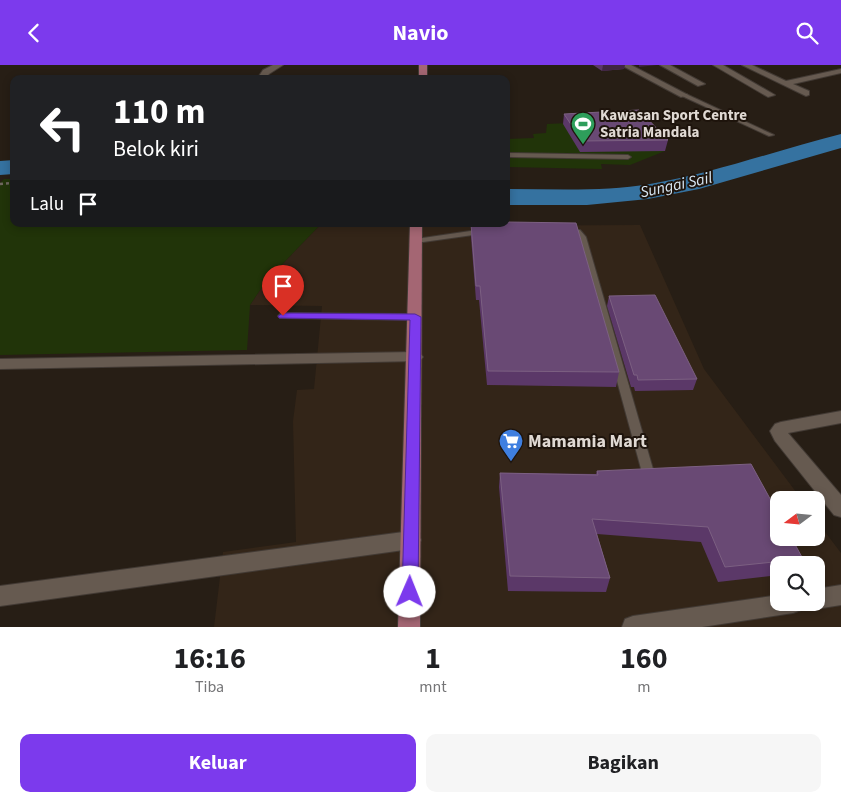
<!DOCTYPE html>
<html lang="id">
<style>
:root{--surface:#fff;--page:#f6f6f6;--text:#202124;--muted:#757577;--accent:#7c3aed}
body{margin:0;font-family:"Source Sans 3",sans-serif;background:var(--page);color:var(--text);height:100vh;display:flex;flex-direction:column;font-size:19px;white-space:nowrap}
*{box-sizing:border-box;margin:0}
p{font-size:16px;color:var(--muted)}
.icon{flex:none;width:28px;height:28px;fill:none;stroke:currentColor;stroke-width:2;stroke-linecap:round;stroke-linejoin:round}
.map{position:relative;height:562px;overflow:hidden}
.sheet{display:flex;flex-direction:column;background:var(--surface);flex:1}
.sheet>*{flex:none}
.hud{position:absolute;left:10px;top:10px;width:500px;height:152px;border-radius:10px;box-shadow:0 2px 8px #0003;background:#202124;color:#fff;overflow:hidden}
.needle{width:32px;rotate:254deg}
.buttons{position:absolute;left:770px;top:426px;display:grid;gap:10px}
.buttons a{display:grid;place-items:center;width:55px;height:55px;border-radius:10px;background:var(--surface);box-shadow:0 2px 8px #0003;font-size:25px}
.pin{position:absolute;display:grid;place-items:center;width:42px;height:42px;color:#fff;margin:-51px -21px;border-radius:50% 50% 50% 0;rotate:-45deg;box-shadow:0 0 5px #0007}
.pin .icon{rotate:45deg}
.me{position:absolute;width:55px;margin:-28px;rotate:1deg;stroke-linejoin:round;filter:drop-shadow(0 0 4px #0008)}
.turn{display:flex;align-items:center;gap:18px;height:105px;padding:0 20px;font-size:22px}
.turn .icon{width:65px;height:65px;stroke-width:2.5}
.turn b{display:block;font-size:35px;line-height:42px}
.then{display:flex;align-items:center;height:48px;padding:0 20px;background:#0003;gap:10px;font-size:19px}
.eta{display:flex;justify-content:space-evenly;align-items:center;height:85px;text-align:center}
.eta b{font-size:30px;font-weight:700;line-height:35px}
.action{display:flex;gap:10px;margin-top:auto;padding:10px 20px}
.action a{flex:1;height:58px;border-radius:10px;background:var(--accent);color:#fff;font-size:20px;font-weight:700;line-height:58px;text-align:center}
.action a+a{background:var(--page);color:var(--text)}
header{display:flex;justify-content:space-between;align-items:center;height:65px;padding:0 20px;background:var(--accent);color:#fff;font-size:22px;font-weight:700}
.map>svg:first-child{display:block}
</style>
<header><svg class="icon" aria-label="back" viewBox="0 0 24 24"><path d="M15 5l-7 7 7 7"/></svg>Navio<svg class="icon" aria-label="search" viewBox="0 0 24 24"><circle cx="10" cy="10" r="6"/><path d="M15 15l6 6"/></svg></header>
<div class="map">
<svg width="841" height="562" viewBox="0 0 841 562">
<rect width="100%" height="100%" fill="#271e15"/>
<path fill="#332518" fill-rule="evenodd" d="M321,159H399L400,160L440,161L640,160L704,304L802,435H779V472H816V455L841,488V562H214L223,487L296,477L293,356L297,325L314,324L322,241L250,240L267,215ZM779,500H816V538H779Z"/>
<g fill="#213409">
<path d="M637,55L665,86L630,100L601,99L602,104L506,102V74L534,73L533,69L546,68L547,59Z"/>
<path d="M4,114H14V159H321L267,215L250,240L247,285L0,290V118Z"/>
</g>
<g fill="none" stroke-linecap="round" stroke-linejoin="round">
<g fill="#3572a0" fill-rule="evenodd">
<path d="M841,69V83L699,124L648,134L587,140H506V124C554,124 603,127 650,119C715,108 777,85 841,69Z"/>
<path d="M14,95V109L0,110V96Z"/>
</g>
<defs>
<g id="lane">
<path d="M682,29H686L774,70L769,71L682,31Z"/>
<path d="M506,88L628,90L631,92L628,94L506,92Z"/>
<path d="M484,164L488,166L487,168L416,178L412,176L416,174Z"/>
<path d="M563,164L580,165L586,172L655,411L653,414L649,416L645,414L643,411L578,173L575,169L563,168Z"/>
<path d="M283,248L415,249L420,252L415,255L280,253L278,251L280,249Z"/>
</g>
<g id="street">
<path d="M273,0H283L269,9L265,14H257L263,5Z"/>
<path d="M621,0H631L688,30L681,32Z"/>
<path d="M660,0H670L705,19L698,21Z"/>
<path d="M713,0H723L775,30L768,32Z"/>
<path d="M742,0H752L786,16L841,4V8L793,19L809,26V30L806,31Z"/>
<path d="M415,287L420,288L423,292L420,296L0,304V294Z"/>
<path d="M841,346V358L788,368L841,430V452L834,450L775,376L770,366L775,359L781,357Z"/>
<path d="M411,466L418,469L421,475L418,481L411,484L0,541V521Z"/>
<path d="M841,520V540L816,544L808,541L807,538H816V524Z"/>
<path d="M779,530V538H804L801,545L793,548L702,562H622L625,554L633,551Z"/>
</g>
<g id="primary">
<rect x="419" y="0" width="8" height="14"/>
<path d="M410,159H422L420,562H398Z"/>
</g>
</defs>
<use href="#lane" stroke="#423a34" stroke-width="2"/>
<use href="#street" stroke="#423a34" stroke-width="2"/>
<use href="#primary" stroke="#423a34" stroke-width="2"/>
<path stroke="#6f675f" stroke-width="2.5" stroke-dasharray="3 3" stroke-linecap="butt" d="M0,119L14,118"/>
<use href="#lane" fill="#665a50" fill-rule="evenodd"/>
<use href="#street" fill="#665a50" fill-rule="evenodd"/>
<use href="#primary" fill="#a46673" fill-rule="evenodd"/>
</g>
<g fill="#5b3868">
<path d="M593,0H625L624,4L602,6Z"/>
<path d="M564,49L668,75L665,86L580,87L563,59Z"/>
<path d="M471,159L619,307L616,322L487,320L479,235H476L471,172Z"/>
<path d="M609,231L697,314L693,325L635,326L634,322H631L607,241Z"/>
<path d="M597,406L803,494L800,500H779V510L718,517L701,477L597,469L610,513L606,527L508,526L499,422L500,408L596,409Z"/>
</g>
<g fill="#402642">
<path d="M603,0H625L624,4L602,6Z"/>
<path d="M639,0H657L639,2Z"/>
</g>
<g fill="#694974" stroke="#7c6082">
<path d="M639,45L668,75L582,76L564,49Z"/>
<path d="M506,157L576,158L619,307L488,306L480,221H476L471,159H506Z"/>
<path d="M655,230L697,314L638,315L637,310H634L609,231Z"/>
<path d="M751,399L779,450V472H791L803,494L725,502L708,462L592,454L610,513L510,511L500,408L598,410L597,406Z"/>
</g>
<path fill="#7c3aed" stroke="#51269a" d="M283,248L415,249L421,252L418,527L415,532L410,535L404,532L402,527L410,255L279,253L278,251Z"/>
<defs>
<symbol id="stadium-pin" viewBox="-11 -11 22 30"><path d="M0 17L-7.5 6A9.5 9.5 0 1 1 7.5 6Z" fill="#2e9e5b" stroke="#1e140c"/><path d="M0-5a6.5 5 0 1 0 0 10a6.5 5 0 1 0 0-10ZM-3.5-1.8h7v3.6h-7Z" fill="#fff"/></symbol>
<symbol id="supermarket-pin" viewBox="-11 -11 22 30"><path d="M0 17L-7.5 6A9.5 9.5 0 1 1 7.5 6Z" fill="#3f7fe0" stroke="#1e140c"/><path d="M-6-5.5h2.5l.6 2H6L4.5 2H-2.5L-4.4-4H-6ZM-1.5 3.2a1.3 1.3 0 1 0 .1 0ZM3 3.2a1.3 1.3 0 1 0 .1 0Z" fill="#fff"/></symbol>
</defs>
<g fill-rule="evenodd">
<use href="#stadium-pin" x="569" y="45" width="28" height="38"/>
<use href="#supermarket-pin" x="497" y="362" width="28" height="38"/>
</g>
<g text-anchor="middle" stroke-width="4" stroke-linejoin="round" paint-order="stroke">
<g font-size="15" font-weight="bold" fill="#e0d9d3" stroke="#1e140c" text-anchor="start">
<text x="600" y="55">Kawasan Sport Centre<tspan x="600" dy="17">Satria Mandala</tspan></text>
</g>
<g font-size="16" font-style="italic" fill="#d7e7f4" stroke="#1e140c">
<text transform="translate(676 119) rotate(-12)" y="6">Sungai Sail</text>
</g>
<g font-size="18" font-weight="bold" fill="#e0d9d3" stroke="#1e140c" text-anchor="start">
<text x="528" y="382">Mamamia Mart</text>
</g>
</g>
</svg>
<div class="buttons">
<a><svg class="needle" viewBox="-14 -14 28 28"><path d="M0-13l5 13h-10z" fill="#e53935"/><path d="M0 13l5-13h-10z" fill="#757577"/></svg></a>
<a><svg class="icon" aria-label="search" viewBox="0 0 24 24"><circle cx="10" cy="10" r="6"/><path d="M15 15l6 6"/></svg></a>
</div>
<div class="pin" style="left:283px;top:251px;background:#d93025"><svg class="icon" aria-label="arrive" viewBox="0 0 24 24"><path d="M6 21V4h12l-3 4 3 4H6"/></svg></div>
<svg class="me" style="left:410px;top:527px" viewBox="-20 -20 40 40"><circle r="19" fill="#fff"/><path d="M0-13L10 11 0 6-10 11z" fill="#7c3aed"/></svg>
<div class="hud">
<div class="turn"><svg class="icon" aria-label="left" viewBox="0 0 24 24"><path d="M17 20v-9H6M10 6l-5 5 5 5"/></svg><div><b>110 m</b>Belok kiri</div></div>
<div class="then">Lalu<svg class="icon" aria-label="arrive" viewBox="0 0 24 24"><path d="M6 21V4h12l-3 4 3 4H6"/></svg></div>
</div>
</div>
<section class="sheet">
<div class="eta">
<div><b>16:16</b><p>Tiba</p></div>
<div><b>1</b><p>mnt</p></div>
<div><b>160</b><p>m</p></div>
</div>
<div class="action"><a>Keluar</a><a>Bagikan</a></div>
</section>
